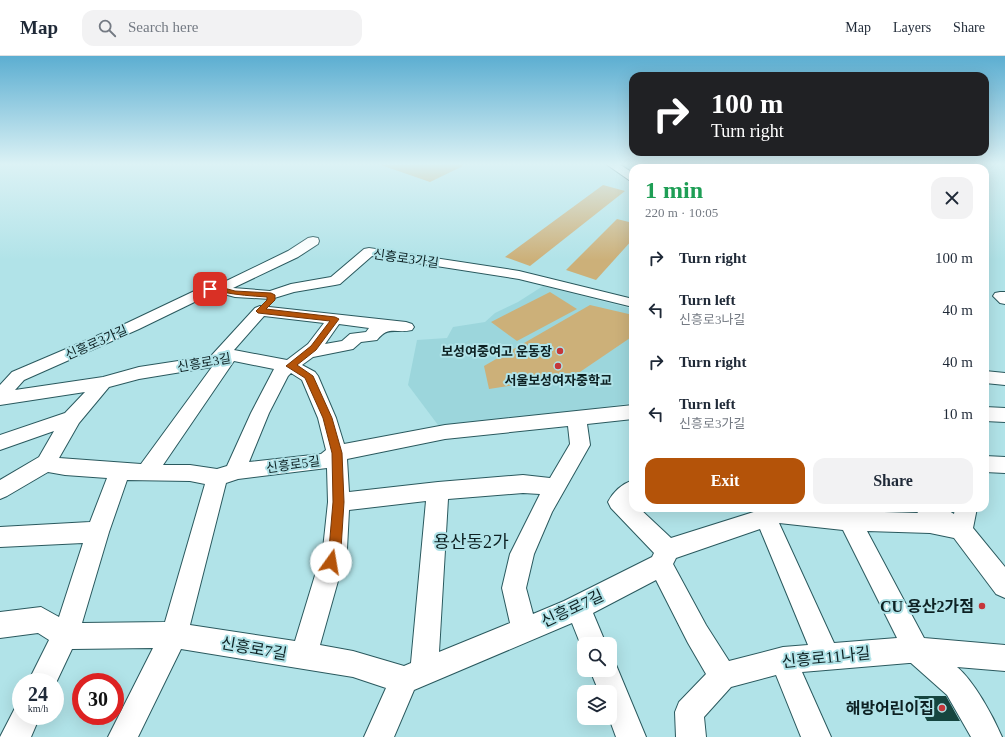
<!DOCTYPE html>
<meta charset="utf-8">
<style>
:root{--surface:#fff;--page:#f2f2f3;--text:#1f2937;--muted:#747a83;--line:#e0e1e3;--accent:#b45309}
body{margin:0;font-family:"Times New Roman","Noto Sans KR",serif;background:var(--page);color:var(--text);height:100vh;display:flex;flex-direction:column;font-size:15px;white-space:nowrap}
*{box-sizing:border-box;margin:0}
p{font-size:13px;color:var(--muted)}
.icon{flex:none;width:22px;height:22px;fill:none;stroke:currentColor;stroke-width:2;stroke-linecap:round;stroke-linejoin:round}
.map{position:relative;flex:1;overflow:hidden}
.drawer{position:absolute;left:629px;top:108px;width:360px;height:348px;display:flex;flex-direction:column;background:var(--surface);border-radius:12px;box-shadow:0 4px 16px #0002}
.drawer>*{flex:none}
.banner{position:absolute;left:629px;top:16px;width:360px;height:84px;border-radius:12px;box-shadow:0 4px 16px #0002;background:#202124;color:#fff;overflow:hidden}
.controls{position:absolute;left:577px;top:581px;display:grid;gap:8px}
.controls a{display:grid;place-items:center;width:40px;height:40px;border-radius:8px;background:var(--surface);box-shadow:0 4px 16px #0002;font-size:20px}
.speed{position:absolute;left:12px;top:617px;display:flex;gap:8px;font-size:20px;font-weight:700;text-align:center}
.speed>*{display:grid;place-content:center;width:52px;height:52px;border-radius:50%;background:var(--surface);box-shadow:0 4px 16px #0002;line-height:1}
.speed small{font-size:10px;font-weight:400}
.speed .limit{border:6px solid #d22;background:#fff;color:#111}
.pin{position:absolute;display:grid;place-items:center;width:34px;height:34px;color:#fff;margin:-17px;border-radius:8px;box-shadow:0 2px 6px #0006}
.me{position:absolute;width:44px;margin:-22px;rotate:13deg;stroke-linejoin:round;filter:drop-shadow(0 0 3px #0008)}
.turn{display:flex;align-items:center;gap:14px;height:84px;padding:0 16px;font-size:18px}
.turn .icon{width:52px;height:52px;stroke-width:2.5}
.turn b{display:block;font-size:28px;line-height:34px}
.round{display:grid;place-items:center;flex:none;width:42px;height:42px;border-radius:12px;background:var(--page)}
.headline{display:flex;align-items:center;justify-content:space-between;height:68px;padding:0 16px}
h1{font-size:24px;font-weight:700;line-height:30px;color:#1e9e55}
.primary-button{display:flex;gap:8px;margin-top:auto;padding:8px 16px}
.primary-button a{flex:1;height:46px;border-radius:12px;background:var(--accent);color:#fff;font-size:16px;font-weight:700;line-height:46px;text-align:center}
.primary-button a+a{background:var(--page);color:var(--text)}
ul{padding:0;list-style:none}
li{display:flex;align-items:center;gap:12px;height:52px;padding:0 16px}
li div{flex:1}
li b{display:block;font-size:15px}
li em{font-style:normal}
header{display:flex;align-items:center;gap:24px;box-sizing:border-box;height:56px;padding:0 20px;background:var(--surface);border-bottom:1px solid var(--line)}
header strong{font-size:19px}
nav{display:flex;gap:22px;margin-inline-start:auto;font-size:14px}
.search{width:280px;height:36px;background:var(--page);display:flex;align-items:center;gap:10px;box-sizing:border-box;padding:0 14px;border-radius:12px;color:var(--muted);font-size:15px}
.map>svg:first-child{display:block}
</style>
<header>
<strong>Map</strong>
<div class="search"><svg class="icon" aria-label="search" viewBox="0 0 24 24"><circle cx="10" cy="10" r="6"/><path d="M15 15l6 6"/></svg>Search here</div>
<nav><a>Map</a><a>Layers</a><a>Share</a></nav>
</header>
<div class="map">
<svg width="1005" height="681" viewBox="0 0 1005 681">
<rect width="100%" height="100%" fill="#b1e3e8"/>
<path fill="#9cd6dc" d="M543,230L633,253V347L441,373L408,329L417,284L447,282L453,271L485,266L495,257L518,246Z"/>
<g fill="#ccb079">
<path d="M460,108L463,110L430,126L381,109Z"/>
<path d="M603,129L625,135L530,210L505,201Z"/>
<path d="M617,163L633,167V183L596,224L566,214Z"/>
<path d="M550,236L577,253L517,285L491,266Z"/>
<path d="M590,249L633,259V280L574,320L489,333L484,310Z"/>
</g>
<path fill="#15453f" d="M914,640H946L960,665H927Z"/>
<g fill="none" stroke-linecap="round" stroke-linejoin="round">
<defs>
<g id="street">
<path d="M606,108H619L633,117V125L629,124Z"/>
<path d="M313,181L318,182L319,185L318,188L298,201L233,232L270,235L291,228L331,221L364,193L369,192L519,215L633,243V251L519,223L372,200L340,228L335,229L294,236L271,243L235,241L220,237H213L139,273L24,324L15,334L103,321L139,311L211,300L255,252L260,250L406,266L412,268L414,271L412,274C396,278 389,269 377,284L361,286L353,293L313,301L302,309L315,316L318,320L336,362L344,388L445,369L633,349V363L587,368L590,389L552,456L534,498L526,532L533,558L564,545L652,501L654,497L611,452L608,446C613,436 622,428 633,424V452H639L671,482L766,452H819L850,455L918,457L915,452H944L954,458L955,452H977L973,472L1005,511V542L996,538L954,482L930,477L867,475L924,582L1005,589V615L957,611C974,625 993,660 1002,681H971L947,639L911,607H909L802,616L831,681H801L776,619L731,631L704,661L706,681H676L675,656L679,646L706,618L688,587L656,524L593,557L606,588H584V597L572,567L414,634L394,681H364L386,632L353,621L181,593L138,681H108L153,592L72,593L55,629V626H28L49,584L38,577L0,582V556L41,551L59,561L83,487L0,491V471L90,466L107,422L65,419L48,416L7,440L0,443V424L39,401L54,375L0,394V379L65,357L85,336L0,349V329L12,316L127,267L205,230L218,229L288,195L308,182ZM264,260L324,267L308,288L287,304L234,294ZM339,268L369,272L366,276L350,278L342,285L325,288ZM234,305L274,313L251,357L227,410L217,413L190,409H163ZM212,311L141,408L59,402L79,367L109,331L139,323ZM291,317L302,324L318,362L326,394L321,398L249,406L269,357L288,320ZM568,370L570,388L550,422L523,419L438,426L349,436L347,403L445,383ZM327,412L328,446L323,493L295,585L190,569L226,427L238,423ZM127,424L190,425L205,428L165,566L82,567L109,476ZM523,437L540,438L510,498L502,532L510,567L439,596L448,443ZM426,445L411,607L404,610L353,595L320,589L347,493L349,454ZM779,467L843,474L897,582L834,587ZM760,473L808,589L783,591L729,605L706,569L673,508L676,502Z"/>
<path d="M1000,236H1005V248L1000,247L993,240L995,237Z"/>
<path d="M985,315L1005,317V329L985,327Z"/>
<path d="M985,351L1005,352V366L985,365Z"/>
<path d="M985,400L1005,401V417L985,416Z"/>
<path d="M610,603L614,604L646,681H616L609,662L610,636H599L590,614H610Z"/>
<path d="M21,648V660H40L31,681H0L16,650Z"/>
</g>
</defs>
<use href="#street" stroke="#2a595e" stroke-width="2"/>
<use href="#street" fill="#fff" fill-rule="evenodd"/>
</g>
<linearGradient id="sky" x2="0" y2="1"><stop stop-color="#5caed1"/><stop offset="0.53" stop-color="#dcf2f5"/><stop offset="1" stop-color="#dcf2f5" stop-opacity="0"/></linearGradient>
<rect width="1005" height="204" fill="url(#sky)"/>
<path fill="#b45309" stroke="#753606" d="M207,231H220L235,235L271,237L275,239V244L266,253L335,261L339,263L316,294L297,309L313,320L332,362L342,397L344,446L341,493L335,510L331,512L327,510L325,506L329,493L333,446L332,397L323,362L305,322L286,310L311,290L330,265L258,257L256,255L267,244V241C252,240 237,239 222,236C216,235 210,236 206,233Z"/>
<g fill="#c5363a" stroke="#b1e3e8" stroke-width="1.5">
<circle cx="560" cy="295" r="4"/>
<circle cx="558" cy="310" r="4"/>
<circle cx="982" cy="550" r="4"/>
<circle cx="942" cy="652" r="4"/>
</g>
<g text-anchor="middle" stroke-width="4" stroke-linejoin="round" paint-order="stroke">
<g font-size="13" fill="#0d2123" stroke="#b1e3e8">
<text transform="translate(406 202) rotate(8)" y="5">신흥로3가길</text>
<text transform="translate(96 286) rotate(-24)" y="5">신흥로3가길</text>
<text transform="translate(204 306) rotate(-10)" y="5">신흥로3길</text>
<text transform="translate(293 408) rotate(-8)" y="5">신흥로5길</text>
</g>
<g font-size="13" font-weight="bold" fill="#0d2123" stroke="#b1e3e8" text-anchor="end">
<text x="552" y="300">보성여중여고 운동장</text>
<text x="558" y="329" text-anchor="middle">서울보성여자중학교</text>
</g>
<g font-size="16" font-weight="bold" fill="#0d2123" stroke="#b1e3e8" text-anchor="end">
<text x="974" y="556">CU 용산2가점</text>
<text x="934" y="658">해방어린이집</text>
</g>
<g font-size="16" fill="#0d2123" stroke="#b1e3e8">
<text transform="translate(572 552) rotate(-25)" y="6">신흥로7길</text>
<text transform="translate(254 592) rotate(10)" y="6">신흥로7길</text>
<text transform="translate(826 601) rotate(-6)" y="6">신흥로11나길</text>
</g>
<g font-size="18" fill="#0d2123" stroke="#b1e3e8">
<text x="471" y="492">용산동2가</text>
</g>
</g>
</svg>
<div class="controls">
<a><svg class="icon" aria-label="search" viewBox="0 0 24 24"><circle cx="10" cy="10" r="6"/><path d="M15 15l6 6"/></svg></a>
<a><svg class="icon" aria-label="layers" viewBox="0 0 24 24"><path d="M12 4l9 5-9 5-9-5zM3 14l9 5 9-5"/></svg></a>
</div>
<div class="speed"><div>24<small>km/h</small></div><div class="limit">30</div></div>
<div class="pin" style="left:210px;top:233px;background:#d93025"><svg class="icon" aria-label="arrive" viewBox="0 0 24 24"><path d="M6 21V4h12l-3 4 3 4H6"/></svg></div>
<svg class="me" style="left:331px;top:506px" viewBox="-20 -20 40 40"><circle r="19" fill="#fff"/><path d="M0-13L10 11 0 6-10 11z" fill="#b45309"/></svg>
<div class="banner">
<div class="turn"><svg class="icon" aria-label="right" viewBox="0 0 24 24"><path d="M7 20v-9h11M14 6l5 5-5 5"/></svg><div><b>100 m</b>Turn right</div></div>
</div>
<section class="drawer">
<div class="headline"><div><h1>1 min</h1><p>220 m · 10:05</p></div><a class="round"><svg class="icon" aria-label="close" viewBox="0 0 24 24"><path d="M6 6l12 12M18 6L6 18"/></svg></a></div>
<ul>
<li><svg class="icon" aria-label="right" viewBox="0 0 24 24"><path d="M7 20v-9h11M14 6l5 5-5 5"/></svg><div><b>Turn right</b></div><em>100 m</em></li>
<li><svg class="icon" aria-label="left" viewBox="0 0 24 24"><path d="M17 20v-9H6M10 6l-5 5 5 5"/></svg><div><b>Turn left</b><p>신흥로3나길</p></div><em>40 m</em></li>
<li><svg class="icon" aria-label="right" viewBox="0 0 24 24"><path d="M7 20v-9h11M14 6l5 5-5 5"/></svg><div><b>Turn right</b></div><em>40 m</em></li>
<li><svg class="icon" aria-label="left" viewBox="0 0 24 24"><path d="M17 20v-9H6M10 6l-5 5 5 5"/></svg><div><b>Turn left</b><p>신흥로3가길</p></div><em>10 m</em></li>
</ul>
<div class="primary-button"><a>Exit</a><a>Share</a></div>
</section>
</div>
